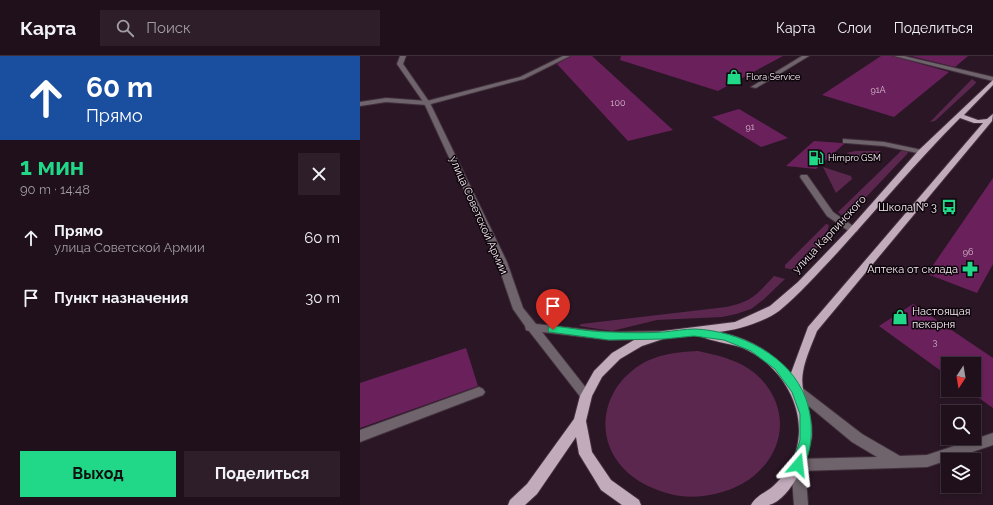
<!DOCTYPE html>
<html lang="ru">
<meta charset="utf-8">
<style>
:root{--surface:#20101c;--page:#2d1e29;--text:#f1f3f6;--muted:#a29da3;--line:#3d303b;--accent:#20d887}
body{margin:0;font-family:Raleway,sans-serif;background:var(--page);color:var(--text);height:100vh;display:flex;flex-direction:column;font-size:15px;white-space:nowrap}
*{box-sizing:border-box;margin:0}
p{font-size:13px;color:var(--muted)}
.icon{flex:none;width:22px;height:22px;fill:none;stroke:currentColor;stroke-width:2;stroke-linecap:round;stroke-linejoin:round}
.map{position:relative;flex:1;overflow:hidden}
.details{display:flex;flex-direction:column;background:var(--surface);width:360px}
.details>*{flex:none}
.top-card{background:#1a4fa0;color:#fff;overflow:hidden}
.needle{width:26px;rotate:192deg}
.tools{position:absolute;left:581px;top:301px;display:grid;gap:8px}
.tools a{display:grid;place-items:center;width:40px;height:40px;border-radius:0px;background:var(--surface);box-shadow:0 2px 6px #0003,0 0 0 1px var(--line);font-size:20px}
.pin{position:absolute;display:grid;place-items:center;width:34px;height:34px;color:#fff;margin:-41px -17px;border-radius:50% 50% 50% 0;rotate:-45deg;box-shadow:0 0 4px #0007}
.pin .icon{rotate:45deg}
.me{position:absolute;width:44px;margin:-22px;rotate:17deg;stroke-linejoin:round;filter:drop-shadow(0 0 3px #0008)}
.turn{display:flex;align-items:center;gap:14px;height:84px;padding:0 20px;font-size:18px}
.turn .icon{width:52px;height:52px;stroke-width:2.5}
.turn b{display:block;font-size:28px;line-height:34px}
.round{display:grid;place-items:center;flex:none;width:42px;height:42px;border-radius:0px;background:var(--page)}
.head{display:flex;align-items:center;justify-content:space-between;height:68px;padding:0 20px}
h1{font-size:24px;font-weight:700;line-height:30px;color:var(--accent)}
.primary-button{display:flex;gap:8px;margin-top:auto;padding:8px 20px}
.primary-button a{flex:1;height:46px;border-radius:0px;background:var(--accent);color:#111;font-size:16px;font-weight:700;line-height:46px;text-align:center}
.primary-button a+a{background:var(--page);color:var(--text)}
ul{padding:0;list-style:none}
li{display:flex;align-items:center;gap:12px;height:60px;padding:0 20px}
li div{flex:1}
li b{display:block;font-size:15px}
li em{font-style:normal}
header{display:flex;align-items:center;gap:24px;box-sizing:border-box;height:56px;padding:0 20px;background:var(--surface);border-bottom:1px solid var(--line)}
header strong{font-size:19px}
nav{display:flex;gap:22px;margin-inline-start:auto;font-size:14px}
.search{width:280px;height:36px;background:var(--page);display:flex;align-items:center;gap:10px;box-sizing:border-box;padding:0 14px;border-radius:0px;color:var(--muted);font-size:15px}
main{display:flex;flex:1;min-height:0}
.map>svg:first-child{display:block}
</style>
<header>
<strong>Карта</strong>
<div class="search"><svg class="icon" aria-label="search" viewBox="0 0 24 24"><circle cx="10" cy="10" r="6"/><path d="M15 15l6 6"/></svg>Поиск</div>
<nav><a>Карта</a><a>Слои</a><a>Поделиться</a></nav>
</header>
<main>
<section class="details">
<div class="top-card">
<div class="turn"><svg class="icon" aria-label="ahead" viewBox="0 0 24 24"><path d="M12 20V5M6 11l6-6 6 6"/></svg><div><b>60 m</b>Прямо</div></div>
</div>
<div class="head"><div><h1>1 мин</h1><p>90 m · 14:48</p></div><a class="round"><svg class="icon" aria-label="close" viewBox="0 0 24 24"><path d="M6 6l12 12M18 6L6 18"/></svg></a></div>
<ul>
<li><svg class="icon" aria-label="ahead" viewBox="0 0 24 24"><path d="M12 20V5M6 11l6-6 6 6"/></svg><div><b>Прямо</b><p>улица Советской Армии</p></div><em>60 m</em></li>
<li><svg class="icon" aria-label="arrive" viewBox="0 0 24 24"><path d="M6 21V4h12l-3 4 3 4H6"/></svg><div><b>Пункт назначения</b></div><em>30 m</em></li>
</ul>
<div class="primary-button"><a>Выход</a><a>Поделиться</a></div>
</section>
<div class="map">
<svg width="633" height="449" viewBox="0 0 633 449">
<rect width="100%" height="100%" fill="#2a1625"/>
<g fill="#5b274f">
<path d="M612,23L616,26L615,28L575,65L570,66Z"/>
<path d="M495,95H521L510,104L486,97Z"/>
<path d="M541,95H547L548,97L492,156L481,159L478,156Z"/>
<path d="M463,111L491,120L492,123L476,137Z"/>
<path d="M466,168L469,169C466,188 447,201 434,214L425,212V209Z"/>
<path d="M414,220L425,223L403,244L391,253L376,258L362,261L297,264L252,275L219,270L221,268L366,251C393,245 396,239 414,220Z"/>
<path d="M338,295C361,300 384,305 401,323C443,369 410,427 355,438C341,441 325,442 310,438C294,434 275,425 263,412C235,382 242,338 273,314C291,299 315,296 338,295Z"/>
</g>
<g fill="#6a215b">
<path d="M211,0H232L313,74L268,85L197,8Z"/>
<path d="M261,0H423L358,35L260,4Z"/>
<path d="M521,0H533L589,16L534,61L462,39Z"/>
<path d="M551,0H608L595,11Z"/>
<path d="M379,53L428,82L401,91L352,61Z"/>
<path d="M454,85L482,87L484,88L456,113L426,110Z"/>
<path d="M633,122V208L617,237L567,218Z"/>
<path d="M553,248L633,302V352L608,334H614V308H588V320L519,270Z"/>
<path d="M106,292L118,330L0,372V327Z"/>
</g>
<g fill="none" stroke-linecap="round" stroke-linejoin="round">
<defs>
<g id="service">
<path d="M203,0H210L164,23L67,49L26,46L0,50V46L26,42L67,45L160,21Z"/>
<path d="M442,0H449L396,32L391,31Z"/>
<path d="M534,0H544L633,21V25Z"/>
<path d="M483,83L524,86L562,94L566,96L562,98L524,90L486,87H483Z"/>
<path d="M441,119H447L473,156L496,172L498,174L496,176H490L467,160L440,121Z"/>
<path d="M119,331L123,333L125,336L123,339L0,386V374Z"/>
</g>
<g id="minor">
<path d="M40,0H46L43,8L70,47L147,206L163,252L176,268L249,276L302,275L306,276L308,279L306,282L302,283L249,284L182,276L230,337L232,340L230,343L226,345L222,343L169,275L166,274L165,270L153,253L137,206L64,47L37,8Z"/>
<path d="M437,329L441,331L502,378L540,400L567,399L633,377V389L567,411L438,415L433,413L431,409L433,405L438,403L517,401L492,386L433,337L431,334L433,331Z"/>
</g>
<path id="tertiary" d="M438,403L443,405L445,409L448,449H434L431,409L433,405Z"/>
<path id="primary" d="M633,24V29L604,59L618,64L627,63L633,58L632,65L457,275C452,288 445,303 443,316C439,337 452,355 452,376C452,396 431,444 409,449C404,449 397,449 391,449C395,441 404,437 411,432C418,426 425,418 429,411C455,366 427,311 383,292C373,288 344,284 339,279L303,283L282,290L260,303L242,321L232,340L226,365L232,396L251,424L279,444L281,449H262L241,434L219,398L216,381L177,438L165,449H148L150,444L167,428L214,363L220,340L234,315L252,297L274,284L303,275L375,266L410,250L438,226L490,172L559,94ZM600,62L614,67H623L448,271L431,317C409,294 390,283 359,276C377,274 404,266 419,255C440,238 458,217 477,197C518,152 557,105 600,62Z"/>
</defs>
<use href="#service" stroke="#43303e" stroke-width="2"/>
<use href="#minor" stroke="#43303e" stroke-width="2"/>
<use href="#tertiary" stroke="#43303e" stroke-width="2"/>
<use href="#primary" stroke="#43303e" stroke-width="2"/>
<use href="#service" fill="#6f646b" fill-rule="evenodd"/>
<use href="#minor" fill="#6f646b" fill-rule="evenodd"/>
<use href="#tertiary" fill="#6f646b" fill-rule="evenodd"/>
<use href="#primary" fill="#c2abbb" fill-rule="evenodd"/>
</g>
<path fill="#20d887" stroke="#158c58" d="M193,270C212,272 231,276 250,276C268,277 287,277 304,276C314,275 325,273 335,273C379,275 430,299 446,343C454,367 453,390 443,413L438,415L434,413L432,409L440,384V358L432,336L415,313L391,295L364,284L334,280L303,283L249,284L189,276L188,274L189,271Z"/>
<defs>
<symbol id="shop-bare" viewBox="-9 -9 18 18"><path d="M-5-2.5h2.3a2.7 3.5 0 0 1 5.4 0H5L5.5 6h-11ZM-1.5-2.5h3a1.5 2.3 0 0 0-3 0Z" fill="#20d887" stroke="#0d060b" stroke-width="2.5" paint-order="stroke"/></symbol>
<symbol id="fuel-bare" viewBox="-9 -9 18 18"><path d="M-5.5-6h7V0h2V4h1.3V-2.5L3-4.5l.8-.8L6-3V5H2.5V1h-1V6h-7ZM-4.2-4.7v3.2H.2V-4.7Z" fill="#20d887" stroke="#0d060b" stroke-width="2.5" paint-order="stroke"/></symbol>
<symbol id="bus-bare" viewBox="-9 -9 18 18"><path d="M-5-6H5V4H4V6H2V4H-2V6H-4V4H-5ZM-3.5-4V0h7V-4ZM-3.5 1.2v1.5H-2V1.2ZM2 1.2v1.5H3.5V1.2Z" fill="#20d887" stroke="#0d060b" stroke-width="2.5" paint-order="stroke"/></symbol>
<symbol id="pharmacy-bare" viewBox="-9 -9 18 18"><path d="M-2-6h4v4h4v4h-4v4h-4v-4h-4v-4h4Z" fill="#20d887" stroke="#0d060b" stroke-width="2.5" paint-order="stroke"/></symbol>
</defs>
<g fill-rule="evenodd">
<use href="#shop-bare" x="363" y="10" width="22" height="22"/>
<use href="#fuel-bare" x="445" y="91" width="22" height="22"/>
<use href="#bus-bare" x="578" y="140" width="22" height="22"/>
<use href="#pharmacy-bare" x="599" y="202" width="22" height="22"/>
<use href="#shop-bare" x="529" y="250" width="22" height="22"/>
</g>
<g text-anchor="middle" stroke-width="3" stroke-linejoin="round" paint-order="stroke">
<g font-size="9" fill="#faecf6" stroke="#0d060b" text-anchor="start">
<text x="386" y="24">Flora Service</text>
<text x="468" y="105">Himpro GSM</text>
</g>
<g font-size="9" fill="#d6b9cf">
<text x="518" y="37">91А</text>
<text x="258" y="50">100</text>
<text x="390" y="74">91</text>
<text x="608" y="199">96</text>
<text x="575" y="289">3</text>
</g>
<g font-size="11" fill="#faecf6" stroke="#0d060b" text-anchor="end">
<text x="577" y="155">Школа № 3</text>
<text x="598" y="217">Аптека от склада</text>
<text x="552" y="259" text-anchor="start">Настоящая<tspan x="552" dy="13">пекарня</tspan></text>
</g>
<g font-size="11" fill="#faecf6" stroke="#0d060b">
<text transform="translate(119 159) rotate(66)" y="4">улица Советской Армии</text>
<text transform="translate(469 178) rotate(-47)" y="4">улица Карпинского</text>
</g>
</g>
</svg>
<div class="tools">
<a><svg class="needle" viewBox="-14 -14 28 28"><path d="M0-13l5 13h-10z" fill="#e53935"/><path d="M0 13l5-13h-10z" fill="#a29da3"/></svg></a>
<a><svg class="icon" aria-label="search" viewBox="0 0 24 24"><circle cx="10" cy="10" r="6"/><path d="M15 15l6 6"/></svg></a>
<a><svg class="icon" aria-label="layers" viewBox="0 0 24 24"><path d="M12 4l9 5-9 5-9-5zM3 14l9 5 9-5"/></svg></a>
</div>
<div class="pin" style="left:193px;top:274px;background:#d93025"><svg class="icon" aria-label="arrive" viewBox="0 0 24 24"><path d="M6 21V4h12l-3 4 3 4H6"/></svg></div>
<svg class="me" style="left:438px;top:409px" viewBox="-20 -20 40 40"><path d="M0-17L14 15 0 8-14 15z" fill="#20d887" stroke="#fff" stroke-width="4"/></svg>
</div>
</main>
